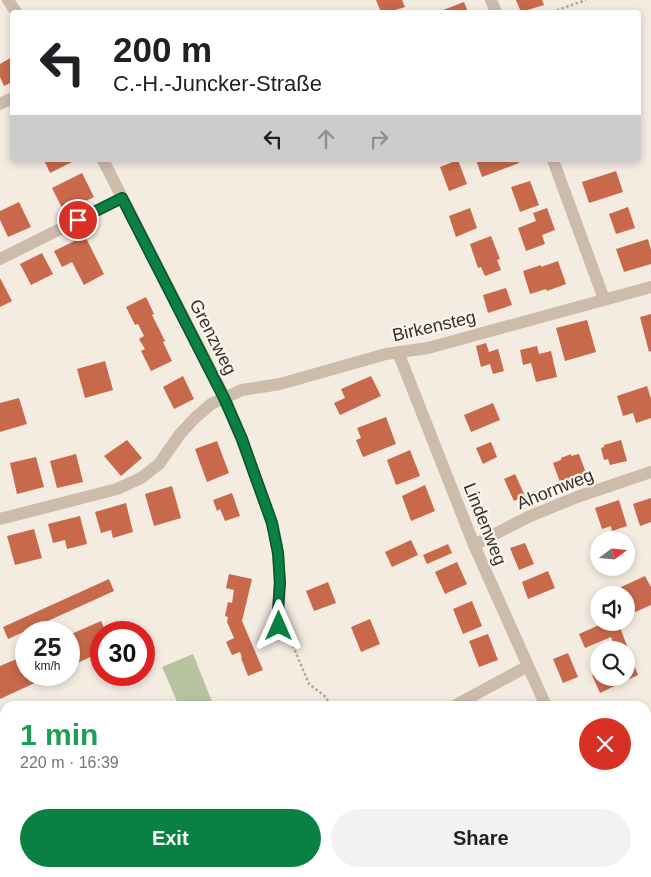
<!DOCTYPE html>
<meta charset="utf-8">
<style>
:root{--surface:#fff;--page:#f2f2f2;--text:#202124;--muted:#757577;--accent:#0b8043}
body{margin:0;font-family:Arial,sans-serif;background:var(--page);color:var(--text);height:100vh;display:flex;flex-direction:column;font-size:19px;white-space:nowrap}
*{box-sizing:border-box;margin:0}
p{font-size:16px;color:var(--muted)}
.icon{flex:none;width:28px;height:28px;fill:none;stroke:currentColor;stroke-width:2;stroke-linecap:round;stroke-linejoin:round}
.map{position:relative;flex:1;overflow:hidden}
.panel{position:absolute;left:0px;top:701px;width:651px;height:176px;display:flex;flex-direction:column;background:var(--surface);border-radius:15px 15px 0 0;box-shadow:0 2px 8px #0003}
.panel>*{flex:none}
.top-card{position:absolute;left:10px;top:10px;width:631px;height:152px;border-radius:5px;box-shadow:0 2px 8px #0003;background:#fff;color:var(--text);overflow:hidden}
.needle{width:32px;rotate:74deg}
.fabs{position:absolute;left:590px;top:531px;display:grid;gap:10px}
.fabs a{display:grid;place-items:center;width:45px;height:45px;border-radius:50%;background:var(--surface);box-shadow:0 2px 8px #0003;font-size:25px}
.speed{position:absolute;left:15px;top:621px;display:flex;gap:10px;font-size:25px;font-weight:700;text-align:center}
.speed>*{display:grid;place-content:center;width:65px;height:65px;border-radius:50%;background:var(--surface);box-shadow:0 2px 8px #0003;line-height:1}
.speed small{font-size:12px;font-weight:400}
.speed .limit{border:8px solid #d22;background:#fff;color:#111}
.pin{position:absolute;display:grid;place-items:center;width:42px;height:42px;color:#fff;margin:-21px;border:2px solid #fff;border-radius:50%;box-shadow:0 1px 5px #0007}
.me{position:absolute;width:55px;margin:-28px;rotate:0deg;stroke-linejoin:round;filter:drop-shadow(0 0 4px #0008)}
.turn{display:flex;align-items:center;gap:18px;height:105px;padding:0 20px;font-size:22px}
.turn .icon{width:65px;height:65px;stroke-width:2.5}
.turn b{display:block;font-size:35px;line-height:42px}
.lanes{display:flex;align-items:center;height:48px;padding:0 20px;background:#0003;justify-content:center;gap:25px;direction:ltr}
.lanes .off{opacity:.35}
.round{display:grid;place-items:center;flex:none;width:52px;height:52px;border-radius:26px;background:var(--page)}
.head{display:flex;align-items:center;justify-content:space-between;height:85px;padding:0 20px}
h1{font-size:30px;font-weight:700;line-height:38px;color:#1e9e55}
.button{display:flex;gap:10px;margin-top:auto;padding:10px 20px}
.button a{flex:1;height:58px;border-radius:30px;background:var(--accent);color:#fff;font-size:20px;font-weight:700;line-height:58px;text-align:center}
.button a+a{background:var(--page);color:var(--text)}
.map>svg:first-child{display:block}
</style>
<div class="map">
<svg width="651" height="877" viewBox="0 0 651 877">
<rect width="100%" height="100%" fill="#f4ebe1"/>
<path fill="#b8c4a0" d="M193,654L213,704L208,706H179L162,667Z"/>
<g fill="#c8694b">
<path d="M376,0H402L405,7L389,12H381Z"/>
<path d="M516,0H542L544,5L521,12Z"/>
<path d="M464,2L468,12H438Z"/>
<path d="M12,57V82L4,86L0,77V64Z"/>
<path d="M44,160H71L72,162L50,173Z"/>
<path d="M458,160L467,184L449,191L440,167Z"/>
<path d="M476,160H518L519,163L482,177Z"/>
<path d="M616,171L623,192L589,203L582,182Z"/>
<path d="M82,173L94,197L64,212L52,188Z"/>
<path d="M530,181L539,205L520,212L511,187Z"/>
<path d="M19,202L31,227L8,237L0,220V211Z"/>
<path d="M628,207L635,228L616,234L609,214Z"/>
<path d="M470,208L477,228L456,237L449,216Z"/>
<path d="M547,208L555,230L542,235L545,244L526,251L518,228L536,221L533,213Z"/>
<path d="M85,236L104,274L84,285L72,262L62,267L54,251Z"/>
<path d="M491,236L500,259L497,260L501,270L485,276L481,267L478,268L470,244Z"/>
<path d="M648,239L651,250V264L624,272L616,249Z"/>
<path d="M42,253L53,274L31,285L20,264Z"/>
<path d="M558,261L566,284L547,291L546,289L530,294L523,271L541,265V267Z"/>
<path d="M0,278L12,301L0,307Z"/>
<path d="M506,288L512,305L488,313L483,295Z"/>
<path d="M146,297L154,314L152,315L165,341L163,342L172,361L151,371L141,351L145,349L139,339L144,336L138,324L135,325L126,307Z"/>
<path d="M651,314V351L649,352L640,317Z"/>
<path d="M587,320L596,352L565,361L556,328Z"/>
<path d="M486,343L489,352L498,349L504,371L493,374L490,364L481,367L476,346Z"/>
<path d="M537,346L539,354L551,351L557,377L536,382L531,363L523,365L520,350Z"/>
<path d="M105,361L113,390L85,398L77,369Z"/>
<path d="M183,376L194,399L174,409L163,387Z"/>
<path d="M371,376L381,396L340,415L334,403L345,398L341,389Z"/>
<path d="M647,386L651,399V418L636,423L633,413L623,416L617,396Z"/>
<path d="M19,398L27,424L0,432V403Z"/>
<path d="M493,403L500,420L471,432L464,415Z"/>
<path d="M386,417L396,444L363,457L356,440L361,438L357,428Z"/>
<path d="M127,440L142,458L121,476L104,456Z"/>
<path d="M621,440L627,461L610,465L608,459L604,460L601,448L604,447V445Z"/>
<path d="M217,441L229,473L207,482L195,449Z"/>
<path d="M491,442L497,457L483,464L476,448Z"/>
<path d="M410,450L420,476L396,485L387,460Z"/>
<path d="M76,454L83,482L57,488L50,461Z"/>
<path d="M571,454V456L579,454L586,473L560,482L553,463L561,460V458Z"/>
<path d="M36,457L44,487L17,494L10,463Z"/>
<path d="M515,474L525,496L514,501L504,479Z"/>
<path d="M425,485L435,511L411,521L402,496Z"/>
<path d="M172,486L181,518L154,526L145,494Z"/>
<path d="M232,493L240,516L225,521L220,509L217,511L213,500Z"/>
<path d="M651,498V522L640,526L633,504Z"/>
<path d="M619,500L627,526L612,531L611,526L602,529L595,508Z"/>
<path d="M126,503L133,532L113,538L111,530L101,533L95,512Z"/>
<path d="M80,516L87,544L67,549L65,540L53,543L48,524Z"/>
<path d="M34,529L42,558L15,565L7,536Z"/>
<path d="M411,540L418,555L392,567L385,552Z"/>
<path d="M525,543L534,564L519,570L510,548Z"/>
<path d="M448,544L452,553L427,564L423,555Z"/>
<path d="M457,562L467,584L445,594L435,572Z"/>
<path d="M548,571L555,588L528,599L522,582Z"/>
<path d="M229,574L252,579L242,621L263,670L248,676L241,658H242L240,652L232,655L226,642L234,638L227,622L228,617L225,616L228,602L232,603L234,590L226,588Z"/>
<path d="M645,576L651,587V605L633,613L626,598V595H625L621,587Z"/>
<path d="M109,579L114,591L8,639L3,627Z"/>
<path d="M328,582L336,603L314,611L306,591Z"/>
<path d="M472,601L482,626L463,634L453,609Z"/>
<path d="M370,619L380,644L361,652L351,627Z"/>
<path d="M101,621L106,632H101V652L69,667V635Z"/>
<path d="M606,622H618L638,675L600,693L592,675L599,672V678H626V650H616L611,637L585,648L579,634Z"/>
<path d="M488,634L498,660L479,667L469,641Z"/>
<path d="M568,653L578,677L563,683L553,659Z"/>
<path d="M26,655V675H52L0,699V666Z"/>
<path d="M164,702L167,706H154Z"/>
<path d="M646,759L651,765V782L646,786Z"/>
<path d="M193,872H214L204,877H195Z"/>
<path d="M253,872H262L267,877H249Z"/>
<path d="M362,872H377L374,877H359Z"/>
<path d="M574,872H586L590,877H570Z"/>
</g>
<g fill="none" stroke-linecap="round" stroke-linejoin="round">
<g stroke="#b9a596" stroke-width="2.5" stroke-dasharray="2.5 2.5" stroke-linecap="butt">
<path d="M552,12L586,0"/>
<path d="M288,637L290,639L309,684L326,697L330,706"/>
<path d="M56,872L58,877"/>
</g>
<g stroke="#cdbbac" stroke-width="12">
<path d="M8,0L16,12"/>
<path d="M491,0L496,12"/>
<path d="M0,104L12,98"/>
<path d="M103,160L225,398C236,426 248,455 258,484C267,507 275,528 278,554C281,578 278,602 279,626"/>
<path d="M553,160L604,299"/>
<path d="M0,259L122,198"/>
<path d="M398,352L474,545L546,706"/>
<path d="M0,519L117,489L141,478L159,464L180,434L195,418L211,404L242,390L280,384L386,354L428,348L651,287"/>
<path d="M474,545L528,517L577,497L651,472"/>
<path d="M454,706L528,666"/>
<path d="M0,760L5,772"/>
<path d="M646,860L651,866"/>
<path d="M293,872L297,877"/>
<path d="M33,877L38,872"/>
<path d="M322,877L325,872"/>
</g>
</g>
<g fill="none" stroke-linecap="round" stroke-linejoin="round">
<defs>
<path id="route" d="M78,220L122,198L224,398L242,439L254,473L272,523L278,553L280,583L278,610L279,626"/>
</defs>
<use href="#route" stroke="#07532c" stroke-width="12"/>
<use href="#route" stroke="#0b8043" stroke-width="9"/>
</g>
<g text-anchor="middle" stroke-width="4.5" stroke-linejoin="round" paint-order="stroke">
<g font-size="18" fill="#3b302b" stroke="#fbf5ee">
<text transform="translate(434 326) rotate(-13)" y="6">Birkensteg</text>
<text transform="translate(213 337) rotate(63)" y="6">Grenzweg</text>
<text transform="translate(555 489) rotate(-22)" y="6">Ahornweg</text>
<text transform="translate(485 524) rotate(68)" y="6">Lindenweg</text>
</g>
</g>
</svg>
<div class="fabs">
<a><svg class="needle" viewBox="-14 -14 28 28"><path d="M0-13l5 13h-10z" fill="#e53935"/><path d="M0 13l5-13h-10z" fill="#757577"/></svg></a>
<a><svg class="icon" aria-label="sound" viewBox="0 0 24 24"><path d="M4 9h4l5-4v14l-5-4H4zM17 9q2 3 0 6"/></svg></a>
<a><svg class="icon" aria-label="search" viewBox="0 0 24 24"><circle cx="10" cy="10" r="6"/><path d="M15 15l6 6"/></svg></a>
</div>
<div class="speed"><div>25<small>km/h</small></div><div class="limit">30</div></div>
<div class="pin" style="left:78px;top:220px;background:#d93025"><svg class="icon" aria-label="arrive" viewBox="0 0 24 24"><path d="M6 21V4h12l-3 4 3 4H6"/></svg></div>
<svg class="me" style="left:279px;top:626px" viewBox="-20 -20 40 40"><path d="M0-17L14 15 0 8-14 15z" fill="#0b8043" stroke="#fff" stroke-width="4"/></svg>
<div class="top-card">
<div class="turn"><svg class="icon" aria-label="left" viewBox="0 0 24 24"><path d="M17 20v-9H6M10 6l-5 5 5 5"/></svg><div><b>200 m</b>C.-H.-Juncker-Straße</div></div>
<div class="lanes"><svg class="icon" aria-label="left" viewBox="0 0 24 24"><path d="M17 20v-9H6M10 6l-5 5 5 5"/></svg><svg class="icon off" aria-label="ahead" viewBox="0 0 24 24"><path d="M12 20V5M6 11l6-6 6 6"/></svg><svg class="icon off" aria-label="right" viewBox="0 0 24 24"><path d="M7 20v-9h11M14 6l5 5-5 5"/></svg></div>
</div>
<section class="panel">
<div class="head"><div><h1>1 min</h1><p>220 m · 16:39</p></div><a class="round" style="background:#d93025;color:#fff"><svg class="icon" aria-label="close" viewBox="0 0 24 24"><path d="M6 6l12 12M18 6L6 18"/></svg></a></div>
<div class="button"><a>Exit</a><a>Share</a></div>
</section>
</div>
